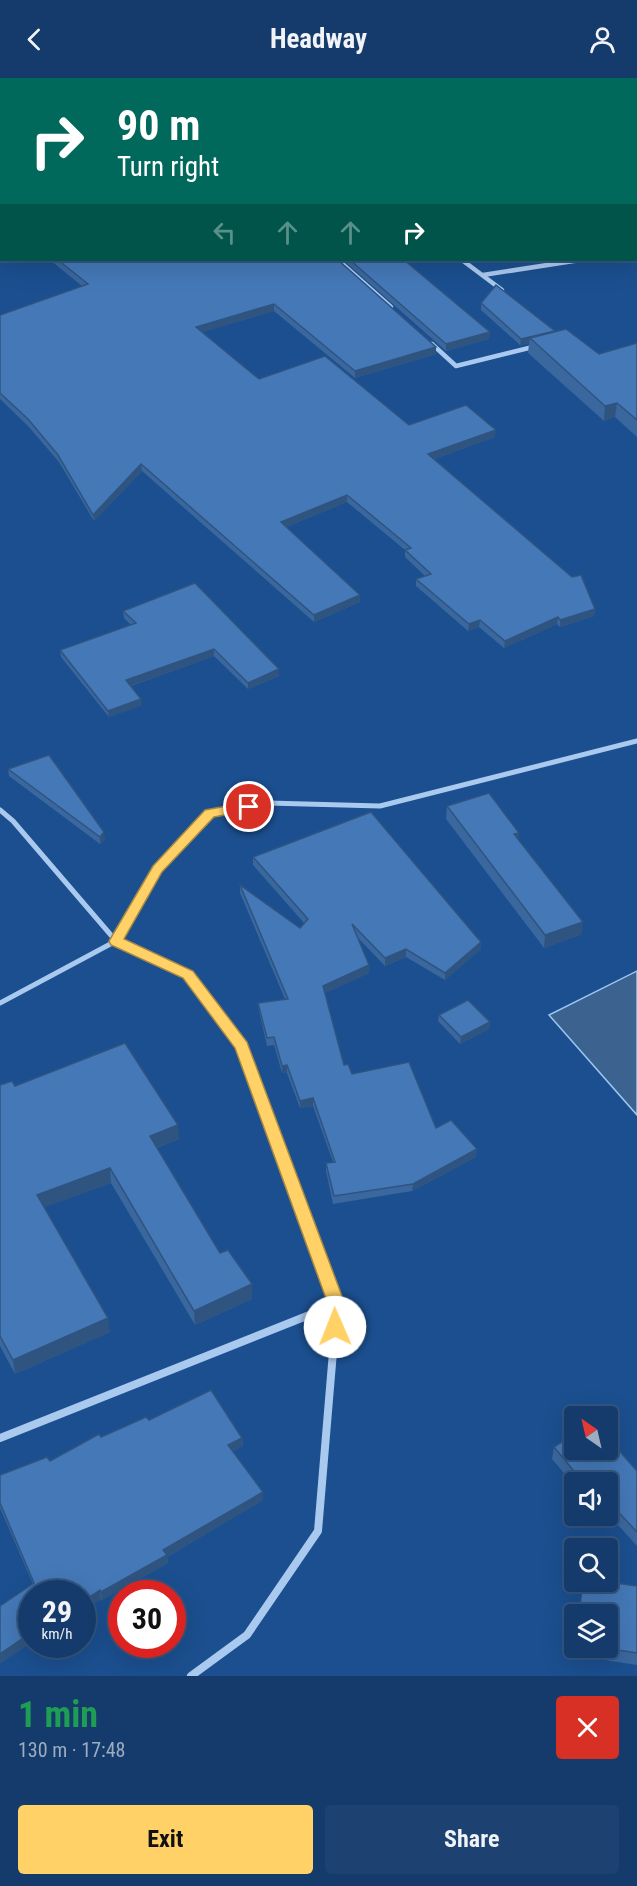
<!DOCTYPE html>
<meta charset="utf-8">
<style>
:root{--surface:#143b6b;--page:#1d4271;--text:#f1f3f6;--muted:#9dadc1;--line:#33557e;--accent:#ffd166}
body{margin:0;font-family:"Roboto Condensed",sans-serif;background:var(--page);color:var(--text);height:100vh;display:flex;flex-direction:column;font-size:22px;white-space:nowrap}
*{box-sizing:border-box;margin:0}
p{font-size:20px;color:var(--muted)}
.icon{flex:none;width:33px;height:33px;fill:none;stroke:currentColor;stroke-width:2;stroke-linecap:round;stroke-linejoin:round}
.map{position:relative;height:1598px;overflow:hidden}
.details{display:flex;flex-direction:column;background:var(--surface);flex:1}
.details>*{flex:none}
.hud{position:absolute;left:0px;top:0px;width:638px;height:183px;box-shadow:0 6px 24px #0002,0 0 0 2px var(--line);background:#00695c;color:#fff;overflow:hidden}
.needle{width:39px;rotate:326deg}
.fabs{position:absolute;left:564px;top:1328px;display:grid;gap:12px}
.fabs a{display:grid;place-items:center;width:54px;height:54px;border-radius:6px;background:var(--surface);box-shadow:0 6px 24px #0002,0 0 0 2px var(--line);font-size:30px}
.speed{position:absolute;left:18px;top:1502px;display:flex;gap:12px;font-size:30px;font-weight:700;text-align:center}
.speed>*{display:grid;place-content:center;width:78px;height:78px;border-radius:50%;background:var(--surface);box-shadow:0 6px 24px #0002,0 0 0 2px var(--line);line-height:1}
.speed small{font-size:15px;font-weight:400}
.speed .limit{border:9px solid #d22;background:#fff;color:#111}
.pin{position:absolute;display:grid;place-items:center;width:51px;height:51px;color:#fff;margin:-26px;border:3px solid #fff;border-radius:50%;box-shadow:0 2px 6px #0007}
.me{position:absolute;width:66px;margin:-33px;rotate:359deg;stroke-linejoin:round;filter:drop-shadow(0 0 4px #0008)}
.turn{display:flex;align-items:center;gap:21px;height:126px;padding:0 18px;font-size:27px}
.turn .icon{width:78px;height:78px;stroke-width:2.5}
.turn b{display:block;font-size:42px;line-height:51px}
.lanes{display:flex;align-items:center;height:57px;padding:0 18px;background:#0003;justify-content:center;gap:30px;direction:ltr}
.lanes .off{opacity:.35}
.round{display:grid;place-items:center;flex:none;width:63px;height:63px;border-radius:6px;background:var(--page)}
.headline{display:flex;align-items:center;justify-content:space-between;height:102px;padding:0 18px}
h1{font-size:36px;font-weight:700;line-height:45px;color:#1e9e55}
.action{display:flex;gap:12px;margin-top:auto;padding:12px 18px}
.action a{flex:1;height:69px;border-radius:6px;background:var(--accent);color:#111;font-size:24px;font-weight:700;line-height:69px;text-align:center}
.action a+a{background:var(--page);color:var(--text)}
header{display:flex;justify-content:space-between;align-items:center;height:78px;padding:0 18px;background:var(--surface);font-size:27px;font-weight:700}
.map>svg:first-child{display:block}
</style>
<header><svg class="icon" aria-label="back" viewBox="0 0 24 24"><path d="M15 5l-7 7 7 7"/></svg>Headway<svg class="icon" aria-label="person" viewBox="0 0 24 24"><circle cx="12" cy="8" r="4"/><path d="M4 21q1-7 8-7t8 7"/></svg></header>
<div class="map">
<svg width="637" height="1598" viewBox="0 0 637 1598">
<rect width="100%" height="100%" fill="#1b4f8f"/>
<path fill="#3c6290" stroke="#9cc4f0" stroke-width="1.5" d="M637,893V1037L549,937Z"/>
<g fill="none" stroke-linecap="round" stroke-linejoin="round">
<g stroke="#a9c9ee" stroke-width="4.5">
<path d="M338,182L391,229"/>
<path d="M462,182L502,212"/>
<path d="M483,197L580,182"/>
<path d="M432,266L456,288L537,268"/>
</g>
<g stroke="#a9c9ee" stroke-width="5">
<path d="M0,732L13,743L116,863L188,896L215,932"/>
<path d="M0,925L116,863L157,791L209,735L268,725L380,728L637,663"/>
</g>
<g stroke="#a9c9ee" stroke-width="8">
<path d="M0,1360L337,1226"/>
<path d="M191,1598L247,1557L318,1453L337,1226L242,968L214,930"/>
</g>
</g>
<g fill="#3a679d">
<path d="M50,182H338L436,276L355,300L274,233L202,254L259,301L409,347L495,359L434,381L595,531L594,538L560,549L557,546L504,570L479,549L468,553L416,508V501L425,498L405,479V472L347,424L286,449L360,524L314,544L142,393L94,443L59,384L28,348L0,321V237L82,208Z"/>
<path d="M343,182H404L490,254L489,261L446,273Z"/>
<path d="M481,225L555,254L599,276L637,265V359L615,339L604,343L528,275L529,265L520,267L481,232Z"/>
<path d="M123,533L279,591V598L248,611L214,578L131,608L142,627L109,639L61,579L60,572L131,547L124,540Z"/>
<path d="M8,691L105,761L100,766L9,698Z"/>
<path d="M447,728L519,763L582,856L544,870L446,741Z"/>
<path d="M253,779L481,864V871L445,902L406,879L385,888L358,860L369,895L325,915L344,987L352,996L436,1050L476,1079L412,1113L333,1126L326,1093V1085L333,1084L313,1028L300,1030L287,995H282L274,967L267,968L259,933L258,925L285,921L240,815V807L300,850L304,845L253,787Z"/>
<path d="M439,937L490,944L489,951L460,966L438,943Z"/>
<path d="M0,1007L15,1008L179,1061L157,1070L220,1175L252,1221L195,1247L111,1105L44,1129L110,1254L15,1296L0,1268Z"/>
<path d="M149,1342L242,1360L243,1368L233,1373L263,1414V1422L167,1479L168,1485L102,1522L101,1521L82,1533V1515H32V1564L0,1585V1528L33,1506L0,1430V1397L50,1383L101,1359Z"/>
<path d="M554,1369L637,1393V1468L608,1436V1404H574V1407L552,1381Z"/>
<path d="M637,1508V1587L573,1577L574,1567V1569H608Z"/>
</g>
<g fill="#305480">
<path d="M615,0H626V2H610Z"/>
<path d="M0,20H2V29L0,30Z"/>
<path d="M274,226V233L196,256V249Z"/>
<path d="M555,253V259L530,260L529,265L520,267L521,261Z"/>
<path d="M490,254L489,261L446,273V266Z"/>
<path d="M436,269V276L355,300V293Z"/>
<path d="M617,325L615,339L604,343L605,328Z"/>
<path d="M496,352L495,359L428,383V376Z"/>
<path d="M141,386L142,393L94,443L93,437Z"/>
<path d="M347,417V424L281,451V444Z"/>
<path d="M360,517V524L314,544V537Z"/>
<path d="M595,531L594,538L560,549V542Z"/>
<path d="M558,539L557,546L504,570L505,563Z"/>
<path d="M480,542L479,549L468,553L469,546Z"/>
<path d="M214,571V578L127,609L126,602Z"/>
<path d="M279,591V598L248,611V605Z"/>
<path d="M141,621L142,627L109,639L108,633Z"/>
<path d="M104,754L105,761L100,766V759Z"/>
<path d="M519,755L518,767L514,756Z"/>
<path d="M583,844L582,856L544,870L545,857Z"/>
<path d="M481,864V871L445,902V895Z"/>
<path d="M406,871V879L385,888V880Z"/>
<path d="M369,887V895L323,916V908Z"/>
<path d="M490,944L489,951L460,966L461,959Z"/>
<path d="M287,987V995H282V988Z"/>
<path d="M313,1020V1028L300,1030V1023Z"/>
<path d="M178,1047L179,1061L151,1072L150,1058Z"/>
<path d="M477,1071L476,1079L412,1113L413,1106Z"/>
<path d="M110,1090L111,1105L39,1131L37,1117Z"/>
<path d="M252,1206V1221L195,1247L194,1233Z"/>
<path d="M108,1240L110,1254L15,1296L13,1282Z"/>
<path d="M242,1360L243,1368L229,1375L228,1367Z"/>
<path d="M263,1414V1422L167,1479L168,1485L102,1522L101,1514L163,1472Z"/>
<path d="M100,1512L101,1521L82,1533V1524Z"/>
<path d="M32,1554V1564L0,1585V1576Z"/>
</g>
<g fill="#4478b7" stroke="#305480" stroke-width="1.5">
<path d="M0,0H66L68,2H2V20H0Z"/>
<path d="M215,0H615L610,2H215Z"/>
<path d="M0,86H2V111L0,109Z"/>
<path d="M58,182H338L436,269L355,293L274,226L196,249L259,301L325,278L409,347L466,327L496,352L428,376L572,499L581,497L595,531L560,542L558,539L505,563L480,542L469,546L416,501L431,496L405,472L411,470L347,417L281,444L360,517L314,537L141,386L93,437L58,377L28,341L0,315V237L88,206Z"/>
<path d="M350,182H404L490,254L446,266Z"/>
<path d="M496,207L555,253L521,261L481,225Z"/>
<path d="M566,251L599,276L637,265V342L617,325L605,328L530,260Z"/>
<path d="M195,505L279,591L248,605L214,571L126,602L141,621L108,633L60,572L136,545L123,533Z"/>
<path d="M49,677L104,754L100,759L8,691Z"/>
<path d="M489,715L519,755L514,756L583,844L545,857L447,728Z"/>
<path d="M371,734L481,864L445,895L406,871L385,880L352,846L369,887L323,908L344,987L348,986L352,996L409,984L436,1050L451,1042L477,1071L413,1106L334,1118L326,1085L335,1084L313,1020L300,1023L287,987L282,988L274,959L267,960L258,925L288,921L240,807L300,850L308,841L253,779Z"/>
<path d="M468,922L490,944L461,959L439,937Z"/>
<path d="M125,965L178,1047L150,1058L220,1175L228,1172L252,1206L194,1233L110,1090L37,1117L108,1240L13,1282L0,1258V1007L12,1003L15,1008Z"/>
<path d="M211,1312L242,1360L228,1367L263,1414L163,1472L167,1477L101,1514L100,1512L82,1524V1515H32V1554L0,1576V1528L34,1505L0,1425V1397L47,1379L50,1383L99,1356L101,1359L146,1339L149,1342Z"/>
<path d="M574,1356V1371H608V1360L637,1393V1454L608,1423V1404H590L589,1403L587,1404H583L554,1369Z"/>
<path d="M583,1503H601L637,1508V1575L599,1569H608V1536H579Z"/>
</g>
<path fill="#ffd166" stroke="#a68842" stroke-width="1.5" d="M249,724L253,725V732L214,739L162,794L124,861L193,893L247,964L345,1226L340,1254H329L326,1249L328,1226L235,970L183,900L111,867L109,863L153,788L205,732Z"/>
</svg>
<div class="fabs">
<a><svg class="needle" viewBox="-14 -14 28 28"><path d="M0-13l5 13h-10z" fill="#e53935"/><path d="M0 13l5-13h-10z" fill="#9dadc1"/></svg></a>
<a><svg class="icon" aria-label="sound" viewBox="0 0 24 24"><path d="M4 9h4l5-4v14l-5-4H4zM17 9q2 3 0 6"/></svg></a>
<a><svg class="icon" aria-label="search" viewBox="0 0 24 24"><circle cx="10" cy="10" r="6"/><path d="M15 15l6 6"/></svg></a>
<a><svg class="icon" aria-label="layers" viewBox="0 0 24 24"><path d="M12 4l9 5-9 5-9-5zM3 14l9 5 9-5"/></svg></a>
</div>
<div class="speed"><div>29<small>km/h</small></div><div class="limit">30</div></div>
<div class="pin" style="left:249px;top:729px;background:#d93025"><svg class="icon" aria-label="arrive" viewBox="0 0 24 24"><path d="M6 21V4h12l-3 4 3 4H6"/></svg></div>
<svg class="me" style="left:335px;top:1249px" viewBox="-20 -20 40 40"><circle r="19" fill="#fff"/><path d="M0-13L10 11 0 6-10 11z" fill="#ffd166"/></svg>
<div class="hud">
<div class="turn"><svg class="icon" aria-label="right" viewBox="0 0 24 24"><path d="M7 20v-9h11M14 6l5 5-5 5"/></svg><div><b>90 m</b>Turn right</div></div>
<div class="lanes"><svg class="icon off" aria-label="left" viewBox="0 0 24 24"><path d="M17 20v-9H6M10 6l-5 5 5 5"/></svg><svg class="icon off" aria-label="ahead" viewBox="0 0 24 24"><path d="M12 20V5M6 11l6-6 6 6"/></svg><svg class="icon off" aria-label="ahead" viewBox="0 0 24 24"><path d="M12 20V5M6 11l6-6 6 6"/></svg><svg class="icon" aria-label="right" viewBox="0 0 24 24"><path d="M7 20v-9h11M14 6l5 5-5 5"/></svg></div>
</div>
</div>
<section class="details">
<div class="headline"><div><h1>1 min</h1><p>130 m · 17:48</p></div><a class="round" style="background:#d93025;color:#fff"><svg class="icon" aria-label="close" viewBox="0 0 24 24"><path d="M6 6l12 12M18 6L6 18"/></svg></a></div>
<div class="action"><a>Exit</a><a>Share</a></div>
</section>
